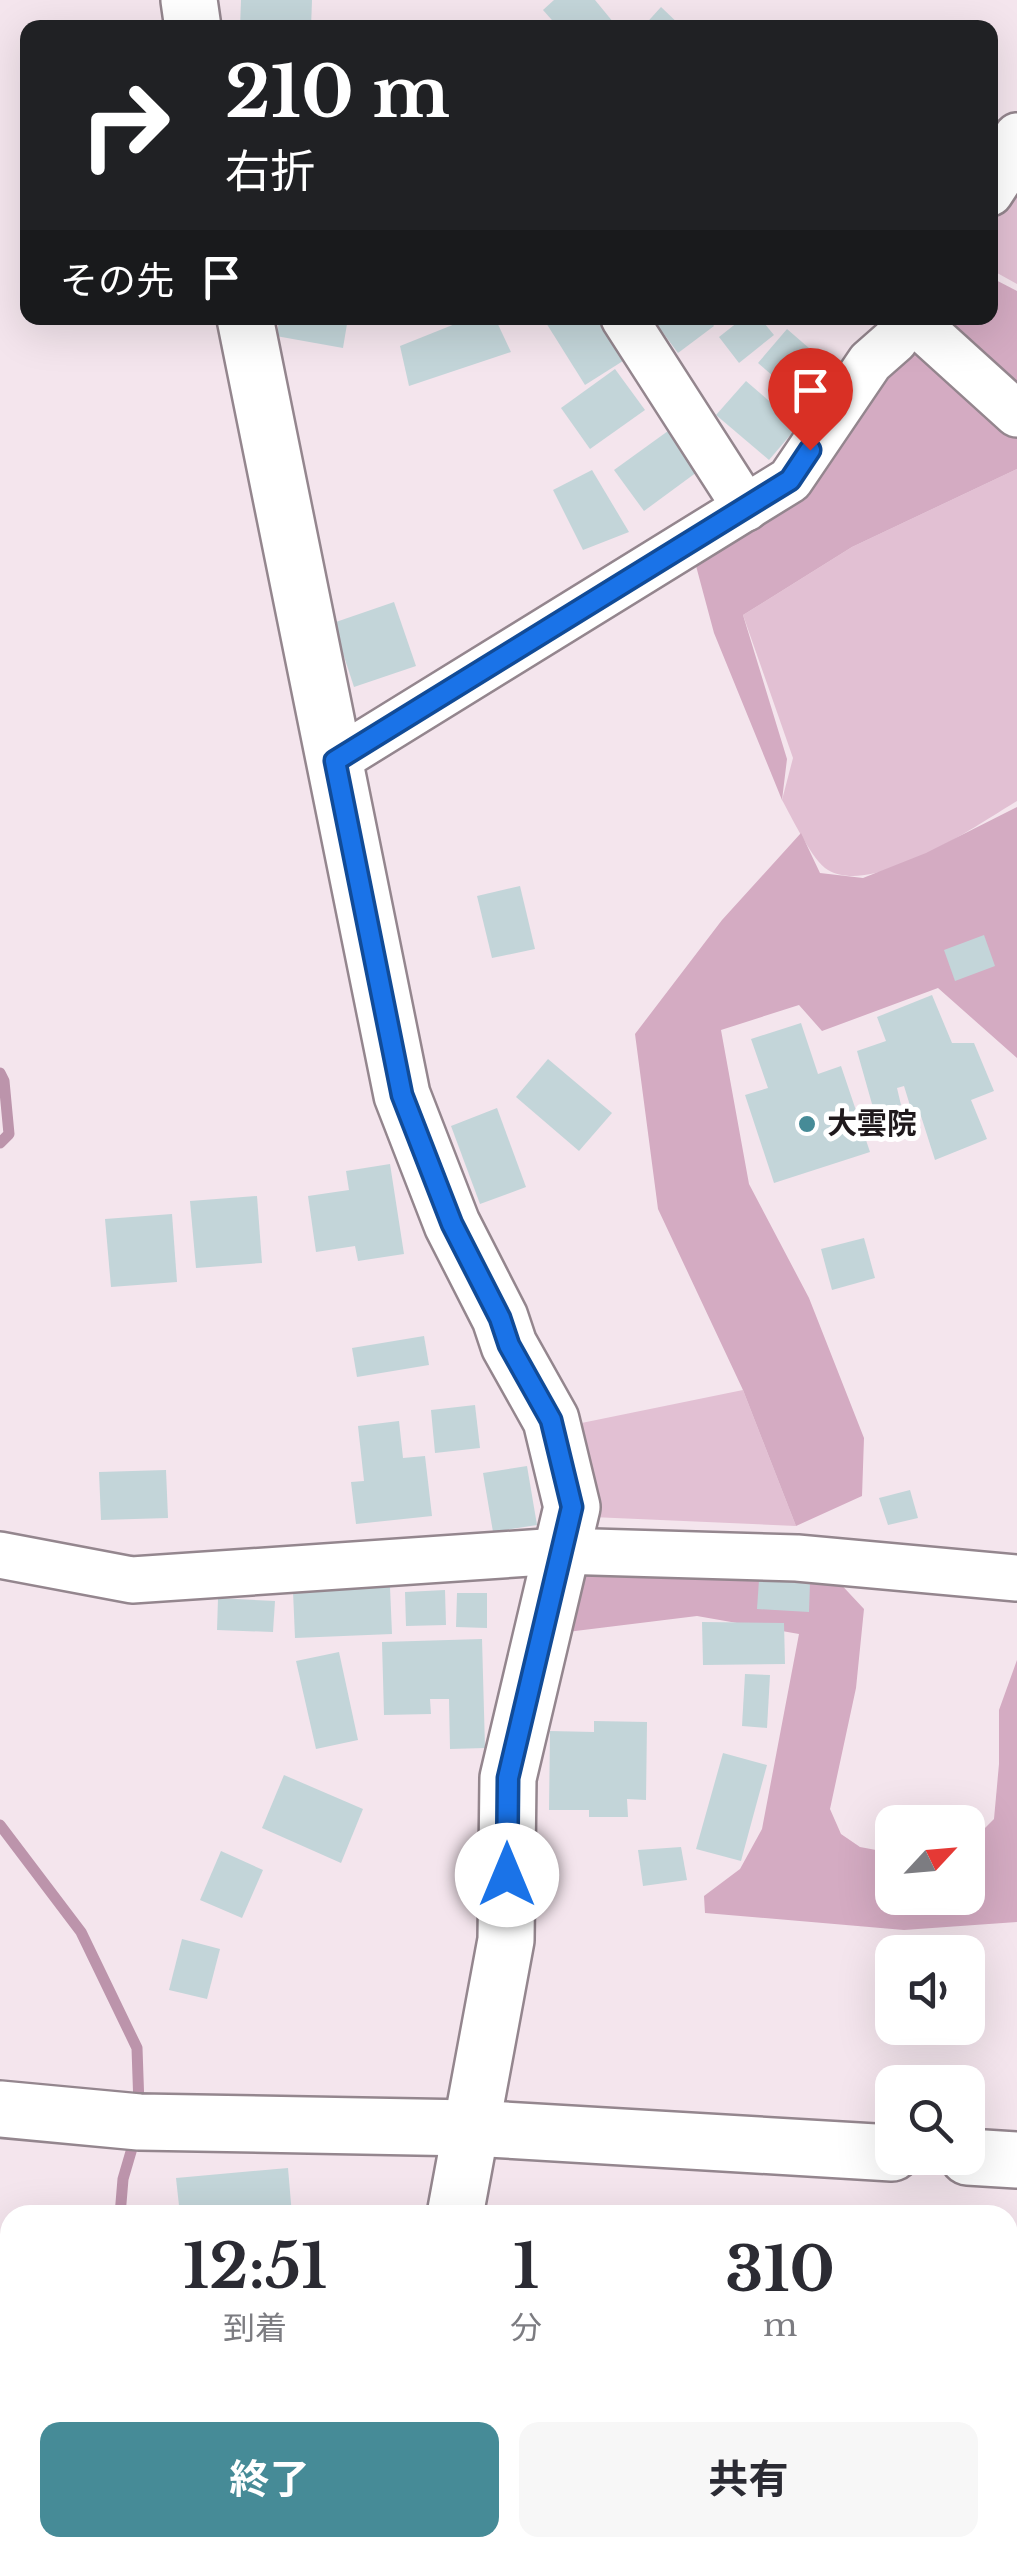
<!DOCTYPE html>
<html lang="ja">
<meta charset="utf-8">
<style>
:root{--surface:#fff;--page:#f7f7f7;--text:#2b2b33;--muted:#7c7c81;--accent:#468b97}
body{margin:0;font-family:"Libre Baskerville","Noto Sans JP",serif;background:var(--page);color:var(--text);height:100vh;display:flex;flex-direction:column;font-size:38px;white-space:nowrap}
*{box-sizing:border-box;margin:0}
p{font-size:32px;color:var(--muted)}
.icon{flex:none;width:55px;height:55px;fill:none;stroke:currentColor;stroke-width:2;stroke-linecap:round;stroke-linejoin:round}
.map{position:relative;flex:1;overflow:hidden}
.panel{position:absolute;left:0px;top:2205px;width:1018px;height:352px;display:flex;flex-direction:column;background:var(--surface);border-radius:30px 30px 0 0;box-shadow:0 10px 40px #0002}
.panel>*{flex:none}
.banner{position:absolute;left:20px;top:20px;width:978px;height:305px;border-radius:20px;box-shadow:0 10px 40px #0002;background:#202124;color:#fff;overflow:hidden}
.needle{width:65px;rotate:64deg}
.controls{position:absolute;left:875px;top:1805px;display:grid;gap:20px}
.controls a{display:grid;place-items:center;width:110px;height:110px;border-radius:20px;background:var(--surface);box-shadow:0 10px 40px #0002;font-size:50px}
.pin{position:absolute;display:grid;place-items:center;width:85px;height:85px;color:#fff;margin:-102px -42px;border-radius:50% 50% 50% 0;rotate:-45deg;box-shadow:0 0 10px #0007}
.pin .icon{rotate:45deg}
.me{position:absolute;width:110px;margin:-55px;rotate:0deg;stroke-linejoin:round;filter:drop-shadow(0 0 8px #0008)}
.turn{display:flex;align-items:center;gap:35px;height:210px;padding:0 40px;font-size:45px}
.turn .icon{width:130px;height:130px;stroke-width:2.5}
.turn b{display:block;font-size:70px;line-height:85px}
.then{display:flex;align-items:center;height:95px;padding:0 40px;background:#0003;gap:20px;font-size:38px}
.eta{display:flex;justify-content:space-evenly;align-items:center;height:170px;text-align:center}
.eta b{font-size:60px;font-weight:700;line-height:70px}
.primary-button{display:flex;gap:20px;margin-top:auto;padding:20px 40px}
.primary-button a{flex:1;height:115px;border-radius:20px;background:var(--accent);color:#fff;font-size:40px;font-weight:700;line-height:115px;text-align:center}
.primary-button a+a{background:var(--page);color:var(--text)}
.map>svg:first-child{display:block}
</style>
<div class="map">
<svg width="1017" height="2557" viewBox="0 0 1017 2557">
<rect width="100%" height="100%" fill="#f4e5ed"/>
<g fill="#e2c0d3">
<path d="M1017,136V284L990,269V196Z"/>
<path d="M1017,469V801C977,825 874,897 828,870C813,862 791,816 782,800L793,758L743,615L852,547Z"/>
<path d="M743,1390L796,1526L569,1516L557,1428Z"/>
</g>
<g fill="#d4abc2">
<path d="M990,277L1017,291V469L852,547L743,615L787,759L782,800L714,633L692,551L916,318H990Z"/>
<path d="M1017,807V1058L938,988L822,1031L799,1005L721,1030L749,1184L809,1298L864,1438L862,1496L796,1526L743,1390L658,1209L635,1034L722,920L801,833L820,873L863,878L926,853Z"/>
<path d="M583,1552L835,1578L864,1609L856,1688L830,1809L841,1834L860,1847L892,1853V1898H968V1845L994,1819L999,1764V1710L1017,1660V1922L904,1930L705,1913L704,1896L740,1869L762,1829L799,1634L697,1616L559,1633Z"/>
</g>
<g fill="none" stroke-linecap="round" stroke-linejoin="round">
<g stroke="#bc94ab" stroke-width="11">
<path d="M0,1073L4,1081L9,1134L0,1143"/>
<path d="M0,1825L81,1932L137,2048L139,2106"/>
<path d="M120,2215L123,2179L135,2138"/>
<path d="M20,2557L31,2548"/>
</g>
</g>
<g fill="#c3d5d9">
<path d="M241,0H312L311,28H240Z"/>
<path d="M554,0H595L618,28H559L543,10Z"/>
<path d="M661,7L683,28H642Z"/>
<path d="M280,318H348L343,348L276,336Z"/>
<path d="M470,318H495L511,352L409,386L400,346Z"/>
<path d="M543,318H611L634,354L585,385Z"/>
<path d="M652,318H708L714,326L678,353Z"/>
<path d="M743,318H760L774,335L739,363L719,337Z"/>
<path d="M787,329L839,374L810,408L758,363Z"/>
<path d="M615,369L645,410L590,449L561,408Z"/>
<path d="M746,381L798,426L769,460L716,415Z"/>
<path d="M668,431L697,472L644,511L614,470Z"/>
<path d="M592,470L629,532L583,550L553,490Z"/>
<path d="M394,602L416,666L354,687L333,623Z"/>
<path d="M520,886L535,949L492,958L477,896Z"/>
<path d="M984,935L995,966L955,981L944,950Z"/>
<path d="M932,995L952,1043H974L994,1091L971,1100L987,1139L935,1160L920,1113L912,1112L904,1086L897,1088L901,1105L874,1111L857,1051L886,1041L877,1017Z"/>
<path d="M801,1023L818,1074L841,1066L870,1152L774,1183L745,1095L768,1088L751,1039Z"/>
<path d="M548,1059L612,1113L579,1151L516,1097Z"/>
<path d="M497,1108L526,1187L480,1204L451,1126Z"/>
<path d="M390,1164L404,1254L358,1261L355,1246L316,1252L308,1196L349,1190L346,1171Z"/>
<path d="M257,1196L262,1263L196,1268L190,1201Z"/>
<path d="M172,1214L177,1282L111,1287L105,1219Z"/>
<path d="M864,1238L875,1278L832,1290L821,1249Z"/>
<path d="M424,1336L429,1365L357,1377L352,1348Z"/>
<path d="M475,1405L480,1448L435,1453L431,1410Z"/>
<path d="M399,1421L403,1458L425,1456L432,1516L356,1524L351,1482L364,1481L358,1426Z"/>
<path d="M527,1466L537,1525L493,1532L483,1473Z"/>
<path d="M166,1470L168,1518L101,1520L99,1472Z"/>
<path d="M910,1490L918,1518L888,1525L879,1498Z"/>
<path d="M759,1580L810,1582L809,1612L757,1609Z"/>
<path d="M390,1587L392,1634L295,1638L293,1591Z"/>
<path d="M445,1590L446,1625L406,1626L405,1592Z"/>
<path d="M457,1593H487V1628L456,1627Z"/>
<path d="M218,1598L275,1601L273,1632L217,1630Z"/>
<path d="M702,1622L784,1623L785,1664L703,1665Z"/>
<path d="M482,1639L485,1748L450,1749L449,1699H430L431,1714L384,1715L382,1642Z"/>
<path d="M339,1652L358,1740L316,1749L296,1661Z"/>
<path d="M745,1674L770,1675L767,1728L742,1726Z"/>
<path d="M594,1721L647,1722L646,1800L627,1799L628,1817H589V1810H549L550,1731L594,1732Z"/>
<path d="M723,1753L767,1765L741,1861L696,1849Z"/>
<path d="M284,1775L363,1809L341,1863L262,1828Z"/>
<path d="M681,1847L687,1880L643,1886L638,1850Z"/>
<path d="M221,1851L263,1870L242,1918L200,1900Z"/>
<path d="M182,1939L220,1949L207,1999L169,1990Z"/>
<path d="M288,2168L292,2215H180L176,2178Z"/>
<path d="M274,2548H329L327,2557H272Z"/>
</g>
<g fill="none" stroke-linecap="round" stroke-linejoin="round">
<defs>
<g id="street">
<path d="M990,193L1007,167L1017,136"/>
<path d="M624,318L746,508"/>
<path d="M911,318L1017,414"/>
<path d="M335,761L790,480L870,362L895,340L907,318"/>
<path d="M0,1555L132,1580L559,1551L797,1558L1017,1578"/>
</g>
<g id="secondary">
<path d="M189,0L193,28"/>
<path d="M245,318L402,1095L452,1224L500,1318L509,1345L551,1420L572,1507L508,1778L506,1940L455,2215"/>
<path d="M0,2109L139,2122L471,2128L892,2153"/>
<path d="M968,2157L1017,2160"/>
<path d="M390,2557L392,2548"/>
</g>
</defs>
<use href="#street" stroke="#94868e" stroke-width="50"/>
<use href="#secondary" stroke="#94868e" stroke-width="60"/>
<use href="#street" stroke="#fff" stroke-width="45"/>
<use href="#secondary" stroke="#fff" stroke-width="55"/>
</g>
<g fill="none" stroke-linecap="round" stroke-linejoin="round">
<defs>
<path id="route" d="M507,1875L508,1778L572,1507L551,1420L509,1345L500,1318L452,1224L402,1095L335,761L790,480L810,450"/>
</defs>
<use href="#route" stroke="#114b97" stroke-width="25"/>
<use href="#route" stroke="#1a73e8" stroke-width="18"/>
</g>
<circle fill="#468b97" stroke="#fff" stroke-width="4" cx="807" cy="1124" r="10"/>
<g text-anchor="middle" stroke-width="10" stroke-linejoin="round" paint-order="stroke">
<g font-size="30" font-weight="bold" fill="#1f191c" stroke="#fff" text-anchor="start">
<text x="827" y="1134">大雲院</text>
</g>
</g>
</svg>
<div class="controls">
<a><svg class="needle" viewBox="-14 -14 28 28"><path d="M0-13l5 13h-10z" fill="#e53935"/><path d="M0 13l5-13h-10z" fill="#7c7c81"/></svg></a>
<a><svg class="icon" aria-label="sound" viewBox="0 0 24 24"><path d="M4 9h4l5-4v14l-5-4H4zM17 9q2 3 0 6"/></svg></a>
<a><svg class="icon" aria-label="search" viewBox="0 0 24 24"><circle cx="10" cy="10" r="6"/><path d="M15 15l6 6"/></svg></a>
</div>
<div class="pin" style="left:810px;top:450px;background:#d93025"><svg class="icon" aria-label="arrive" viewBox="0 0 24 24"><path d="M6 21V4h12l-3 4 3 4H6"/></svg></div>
<svg class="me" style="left:507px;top:1875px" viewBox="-20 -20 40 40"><circle r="19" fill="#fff"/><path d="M0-13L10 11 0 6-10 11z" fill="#1a73e8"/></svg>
<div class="banner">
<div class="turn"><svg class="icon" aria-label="right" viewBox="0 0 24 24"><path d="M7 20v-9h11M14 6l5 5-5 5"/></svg><div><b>210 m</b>右折</div></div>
<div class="then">その先<svg class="icon" aria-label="arrive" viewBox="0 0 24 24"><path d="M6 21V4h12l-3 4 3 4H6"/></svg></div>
</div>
<section class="panel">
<div class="eta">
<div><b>12:51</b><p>到着</p></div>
<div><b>1</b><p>分</p></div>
<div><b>310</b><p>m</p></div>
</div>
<div class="primary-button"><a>終了</a><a>共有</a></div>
</section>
</div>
